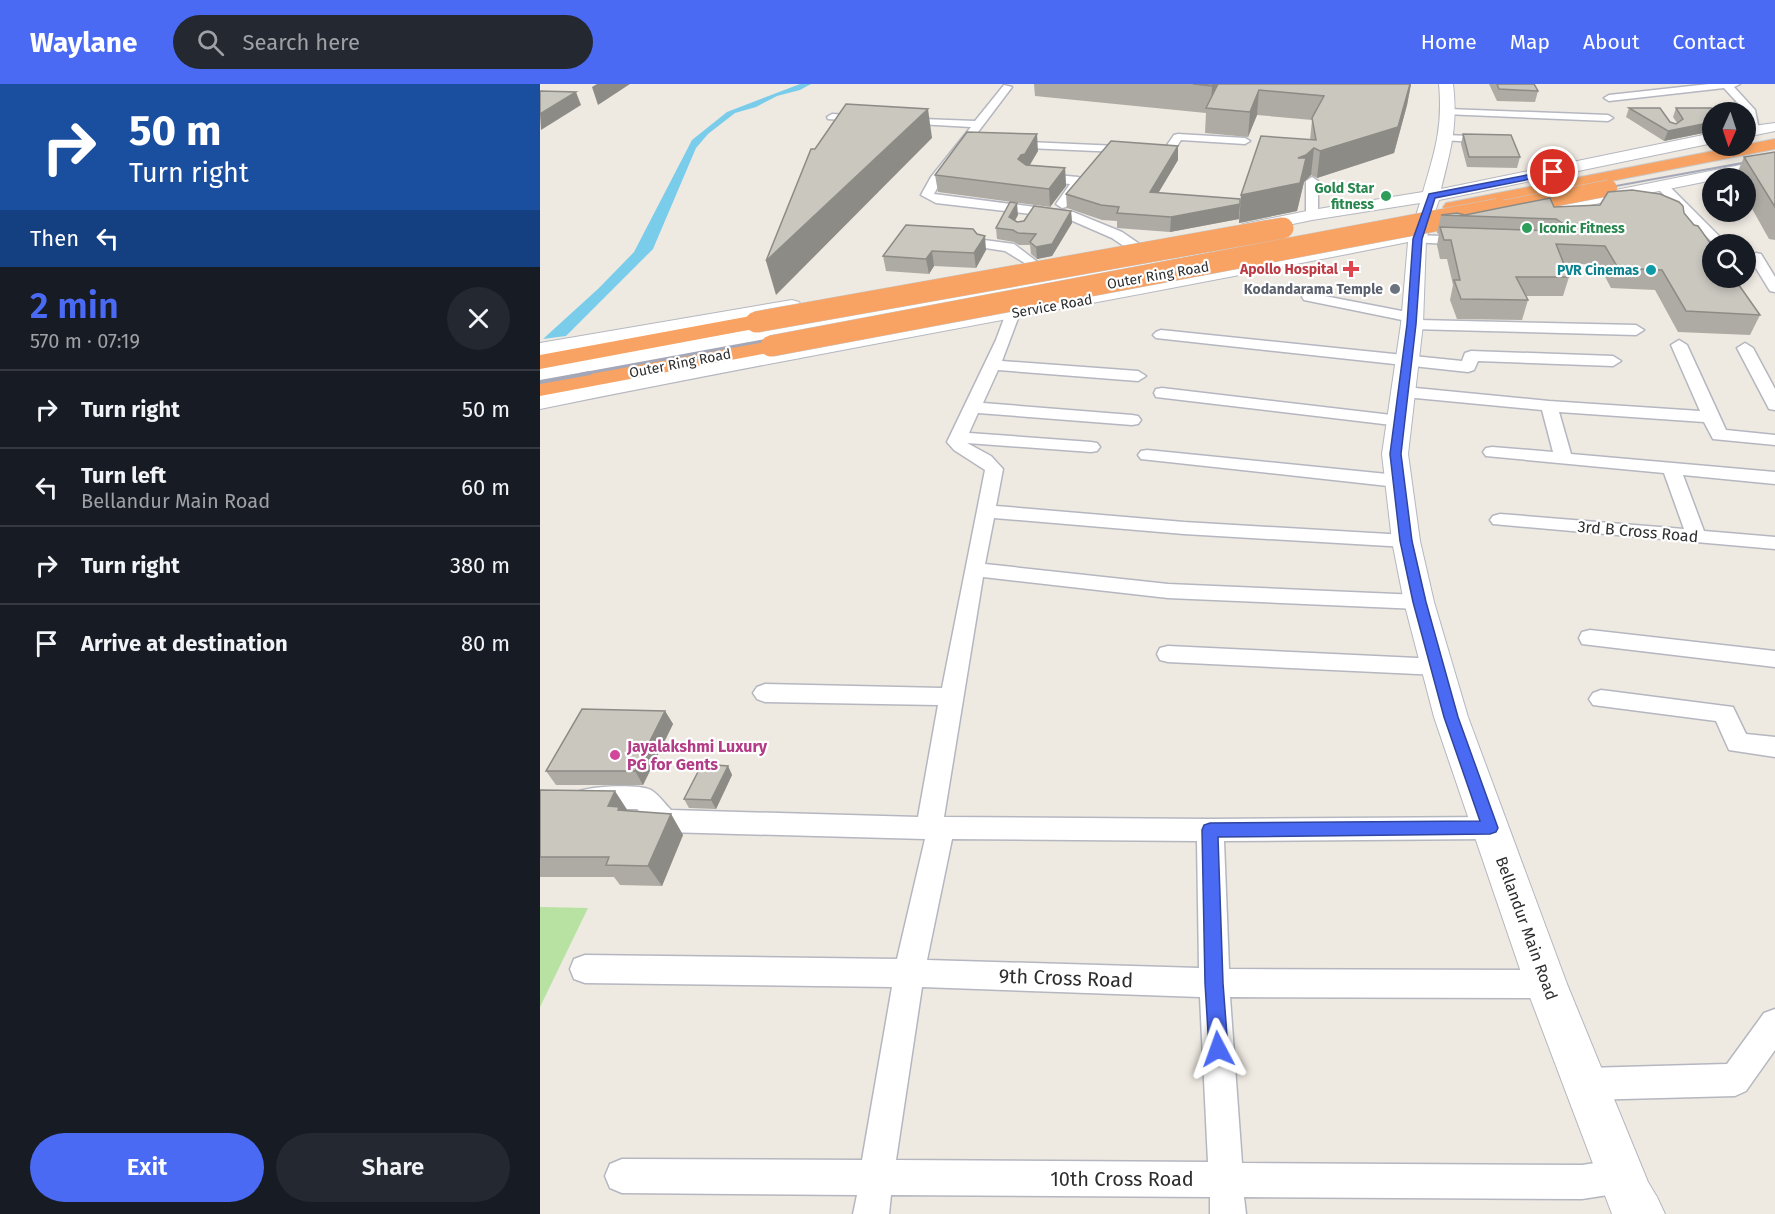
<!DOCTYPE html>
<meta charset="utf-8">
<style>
:root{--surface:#171b24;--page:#242831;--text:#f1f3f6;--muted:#9ea1a6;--line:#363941;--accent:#4a6af3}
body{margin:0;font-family:"Fira Sans",sans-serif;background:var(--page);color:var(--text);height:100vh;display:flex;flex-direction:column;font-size:22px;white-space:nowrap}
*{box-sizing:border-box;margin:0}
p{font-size:20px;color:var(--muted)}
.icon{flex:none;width:33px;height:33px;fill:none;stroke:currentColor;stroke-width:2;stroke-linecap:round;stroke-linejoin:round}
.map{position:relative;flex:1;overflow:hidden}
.side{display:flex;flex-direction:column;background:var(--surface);width:540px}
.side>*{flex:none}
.guide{background:#1a4fa0;color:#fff;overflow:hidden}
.needle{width:39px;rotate:183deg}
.tools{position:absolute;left:1162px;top:18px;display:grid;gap:12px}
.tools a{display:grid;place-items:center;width:54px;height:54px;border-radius:50%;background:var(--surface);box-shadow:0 3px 9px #0003;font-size:30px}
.pin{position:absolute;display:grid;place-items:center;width:51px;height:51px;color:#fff;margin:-26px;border:3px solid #fff;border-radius:50%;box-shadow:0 2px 6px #0007}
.me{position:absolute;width:66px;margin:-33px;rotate:356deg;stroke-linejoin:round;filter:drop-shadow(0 0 4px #0008)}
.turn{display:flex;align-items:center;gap:21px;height:126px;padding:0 30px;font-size:27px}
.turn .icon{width:78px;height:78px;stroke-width:2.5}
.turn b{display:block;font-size:42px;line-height:51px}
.then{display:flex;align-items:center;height:57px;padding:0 30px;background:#0003;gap:12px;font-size:22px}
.round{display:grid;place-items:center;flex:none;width:63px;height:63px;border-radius:32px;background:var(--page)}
.head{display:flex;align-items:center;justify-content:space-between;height:102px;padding:0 30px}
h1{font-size:36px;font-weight:600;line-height:45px;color:var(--accent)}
.button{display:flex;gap:12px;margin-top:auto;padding:12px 30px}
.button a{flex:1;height:69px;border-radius:36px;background:var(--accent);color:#fff;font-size:24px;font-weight:600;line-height:69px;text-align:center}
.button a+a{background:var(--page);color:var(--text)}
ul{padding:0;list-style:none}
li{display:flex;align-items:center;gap:18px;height:78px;padding:0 30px;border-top:2px solid var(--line)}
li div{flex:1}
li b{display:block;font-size:22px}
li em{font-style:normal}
header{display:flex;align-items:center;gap:36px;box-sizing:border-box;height:84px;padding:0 30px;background:var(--accent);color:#fff}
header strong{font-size:28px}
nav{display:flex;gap:33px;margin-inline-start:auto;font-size:21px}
.search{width:420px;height:54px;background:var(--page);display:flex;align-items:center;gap:15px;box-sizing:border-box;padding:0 21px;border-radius:33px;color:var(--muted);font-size:22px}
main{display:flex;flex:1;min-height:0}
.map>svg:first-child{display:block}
</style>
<header>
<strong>Waylane</strong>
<div class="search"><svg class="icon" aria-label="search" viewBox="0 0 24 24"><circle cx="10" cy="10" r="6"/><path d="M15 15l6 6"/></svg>Search here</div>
<nav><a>Home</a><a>Map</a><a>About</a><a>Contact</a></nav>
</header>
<main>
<section class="side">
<div class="guide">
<div class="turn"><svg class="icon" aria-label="right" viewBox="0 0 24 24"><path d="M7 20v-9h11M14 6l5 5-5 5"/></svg><div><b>50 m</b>Turn right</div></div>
<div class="then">Then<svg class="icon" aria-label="left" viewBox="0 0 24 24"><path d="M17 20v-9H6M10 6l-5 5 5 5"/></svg></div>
</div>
<div class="head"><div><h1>2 min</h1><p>570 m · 07:19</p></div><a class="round"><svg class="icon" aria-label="close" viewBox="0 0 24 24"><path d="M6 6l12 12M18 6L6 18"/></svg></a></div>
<ul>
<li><svg class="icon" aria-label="right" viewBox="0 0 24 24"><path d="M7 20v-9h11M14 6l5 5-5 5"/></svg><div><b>Turn right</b></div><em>50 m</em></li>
<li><svg class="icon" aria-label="left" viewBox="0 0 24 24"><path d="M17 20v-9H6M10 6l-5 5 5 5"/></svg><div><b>Turn left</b><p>Bellandur Main Road</p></div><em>60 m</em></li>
<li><svg class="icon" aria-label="right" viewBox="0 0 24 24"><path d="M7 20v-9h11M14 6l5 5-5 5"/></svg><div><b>Turn right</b></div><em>380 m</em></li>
<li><svg class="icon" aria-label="arrive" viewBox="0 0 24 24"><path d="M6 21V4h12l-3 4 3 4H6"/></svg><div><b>Arrive at destination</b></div><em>80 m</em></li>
</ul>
<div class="button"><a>Exit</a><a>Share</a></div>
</section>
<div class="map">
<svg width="1235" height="1130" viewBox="0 0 1235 1130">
<rect width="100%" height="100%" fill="#eee9e1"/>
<path fill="#b7e2a1" d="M0,823L48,824L0,923Z"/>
<path fill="#7acdea" d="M260,0H271L260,6L237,12L216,23L195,29L168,50L156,64L113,165L26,252L3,255L59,204L94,168L152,56L187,28Z"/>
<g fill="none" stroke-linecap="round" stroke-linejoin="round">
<defs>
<g id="street">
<path d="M1169,0H1200L1194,3L1215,26L1218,41L1222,46L1221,48H1213L1208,41L1205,27L1184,4L1069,17L1064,14L1069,11Z"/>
<path d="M464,1L472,3L401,97L394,110L533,128L582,148L601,161L603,164L601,167H591L572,154L526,134L396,119L381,111L391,93L431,43L361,39L356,36L357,34L435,37Z"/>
<path d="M908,25L1068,31L1073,34L1068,37L904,30L903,28Z"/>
<path d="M292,30L328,32L333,35L328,38L288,35L287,33Z"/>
<path d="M638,50L705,54L710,57L705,60L641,56L633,68L625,70L466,63L460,60L466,57L625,64L634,51Z"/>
<path d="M906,51L952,53L957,56L952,59L902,56V52Z"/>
<path d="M495,89L538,93L544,97L526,123L522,124L516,120L530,100L491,96V90Z"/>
<path d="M772,93L778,97V131L772,135L766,131V97Z"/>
<path d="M1122,98L1126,99L1187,160H1174L1118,105L1116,102Z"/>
<path d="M877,151L927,153L934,157L927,161L872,158L870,155Z"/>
<path d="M444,156L474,160L500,180L493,184L465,167L439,163L437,160L439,157Z"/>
<path d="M1216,169L1221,170L1235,193V208L1230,207L1209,173Z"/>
<path d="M769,209L872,229L877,230L879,233L878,236L1096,241L1104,246L1096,251L872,245L864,240L867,237L764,216L762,213L764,210Z"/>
<path d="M473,225L480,229L462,277L598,287L606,292L598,297L458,286L443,319L592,331L598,332L601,336L598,340L592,341L438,329L429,349L551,358L557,359L560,363L557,367L551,368L427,359L451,372L463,385L456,422L644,438L866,451L873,453L876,457L873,461L866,463L644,450L454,434L445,480L628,500L879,511L887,513L890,518L887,523L879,525L628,514L443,493L404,733L670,735L950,733L959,736L963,744L959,752L950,755L684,757L689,885L1006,886L1017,890L1021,900L1017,910L1006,914L690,913L702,1079L1042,1081L1081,1075L1093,1080L1098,1092L1093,1104L1081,1109L1042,1115L704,1113L706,1130H670V1113L351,1111L349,1130H313L317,1111L82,1109L70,1104L65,1092L70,1080L82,1075L322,1076L352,903L45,899L34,895L30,885L34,875L45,871L357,875L385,755L125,748L116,745L97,725H49L40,721L36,714L40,707C53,702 99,700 111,706C118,710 125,720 131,726L378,733L398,621L225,618L217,615L213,609L217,603L225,600L402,604L445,386L414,366L407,358L456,256L466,229ZM412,755L657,757L659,884L387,876ZM382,903L660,913L668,1078L356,1076Z"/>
<path d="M621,246L922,277L925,269L931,267L1073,272L1081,277L1073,282L938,277L934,286L928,288L616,254L613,251L616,248Z"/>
<path d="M1139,256L1147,261L1186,346L1235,351V361L1173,355L1164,338L1019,328L1031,370L1235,388V400L1143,391L1164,447L1235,453V465L953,440L950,436L953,432L960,430L1144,445L1124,389L946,372L943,368L946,364L952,363L1013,368L1002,326L865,313L857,308L865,303L1009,317L1160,327L1131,261Z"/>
<path d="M1205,259L1213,264L1235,305V326L1229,325L1227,321L1197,264Z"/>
<path d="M622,304L860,332L866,333L869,337L866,341L860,342L616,313L614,309L616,305Z"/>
<path d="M607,366L857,391L864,393L866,397L864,401L857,403L601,375L598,371L601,367Z"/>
<path d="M1050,546L1235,567V583L1042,560L1039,554L1042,548Z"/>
<path d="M628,562L898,575L906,577L909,583L906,589L898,591L628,578L620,576L617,570L620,564Z"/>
<path d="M1061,606L1193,623L1206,650L1235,653V673L1189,666L1176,637L1053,621L1049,615L1053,609Z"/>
<path d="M1235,925V966L1206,1007L1195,1012L1046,1016L1035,1011L1030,1000L1035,989L1046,984L1187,980L1224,929Z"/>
</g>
<g id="secondary">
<path d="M899,0H913C918,42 911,64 901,105L1173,49V59L899,116L886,155L883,240L868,370L880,457L894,518L928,633L1027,900L1108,1098L1117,1113L1125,1130H1072L985,900L894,633L864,518L852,457L842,370L861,240L868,158C579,216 289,266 0,325V311L212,268L635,193L871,147L880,119L772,136L709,149L703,148L700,144L703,140L772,126L883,108C895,67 903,43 899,0Z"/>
<path d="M1235,39V47L1206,53V43Z"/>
<path d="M1235,74V84L1173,94V96L977,136L971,135L968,131L971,127L977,126Z"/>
<path d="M661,165L668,167L671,171L668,175L0,297V283Z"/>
<path d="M252,216L259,218L262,222L259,226L0,273V259Z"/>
</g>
<g id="highway">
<path d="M1235,55V65L912,128L906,127L903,123L906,119L912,118Z"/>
<path d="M216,231L224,233L227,238L224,243L0,285V271Z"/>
<path d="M231,255L239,257L242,262L239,267L0,312V298Z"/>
</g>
</defs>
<use href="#street" stroke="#b5b7c0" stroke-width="3"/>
<use href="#secondary" stroke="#b5b7c0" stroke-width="2"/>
<use href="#highway" stroke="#c9c9c9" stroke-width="2"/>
<use href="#street" fill="#fff" fill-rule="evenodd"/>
<use href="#secondary" fill="#fff" fill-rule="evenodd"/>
<use href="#highway" fill="#f8a363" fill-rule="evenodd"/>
<path stroke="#a4a7b7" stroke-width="2" d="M939,127L1235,73"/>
<path stroke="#a4a7b7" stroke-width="3" d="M42,290L947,125"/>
<path stroke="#a4a7b7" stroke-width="4" d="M0,298L50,289"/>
<defs>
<path id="highway-bridge-far1" d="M950,127L1069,104"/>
<g id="highway-bridge">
<path d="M216,238L743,144"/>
<path d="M231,262L958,125"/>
</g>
</defs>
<use href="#highway-bridge-far1" stroke="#c9c9c9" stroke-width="17" stroke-linecap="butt"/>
<use href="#highway-bridge" stroke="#c9c9c9" stroke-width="22" stroke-linecap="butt"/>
<use href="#highway-bridge-far1" stroke="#f8a363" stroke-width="16"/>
<use href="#highway-bridge" stroke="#f8a363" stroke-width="21"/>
</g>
<g fill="#aeaba4">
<path d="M494,0H871L867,21L854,69L777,94L771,91L764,98L757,127L699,139L701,111L770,56L772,36L717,31L708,53L665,49L666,29L495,12Z"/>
<path d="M949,0H994L998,7L995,18L957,17Z"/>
<path d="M1089,24L1136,40L1137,39L1133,33L1136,24L1173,28V48V47L1124,57L1086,33Z"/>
<path d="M923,50L980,73L977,84L927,83L921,60Z"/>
<path d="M638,62V76L618,109L700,120L699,135L630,148L577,144V137L562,136L527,124L526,110Z"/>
<path d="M498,67L490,81L525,84L526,102L510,123L398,108L395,91Z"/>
<path d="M1235,68V156L1229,155L1206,114V94H1195L1204,73Z"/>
<path d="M1014,123L1144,129L1220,231L1210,251L1138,248L1115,206L1071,204L1059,181L1023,179L1029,193L1023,212H986L988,216L982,236L917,235L910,216L913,201L907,175H900L897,161L899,150L897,149L901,131H925Z"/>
<path d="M531,127L532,139L512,172L497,175L491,170L490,161H479L474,158L457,155L456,144L478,131L475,137L477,138Z"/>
<path d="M366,141L446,166L436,184L394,182L389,190L346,187L343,172Z"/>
<path d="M125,627L133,640L103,701H16L6,687Z"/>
<path d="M188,682L192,691L176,725L149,724L144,715Z"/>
<path d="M0,706L88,727L131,730L143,751L122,802L80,801L74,793H0Z"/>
</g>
<g fill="#8d8b86">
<path d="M57,0H90L58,21L52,3Z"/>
<path d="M673,0H692L671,25L672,2Z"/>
<path d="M871,0L867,21L854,69L777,94L780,67Z"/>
<path d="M719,6L717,31L708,53L710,28Z"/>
<path d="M36,8L41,21L1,46L0,30Z"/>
<path d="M388,25L392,54L236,211L226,177Z"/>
<path d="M1173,38V47L1124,57L1128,47Z"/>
<path d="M497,50L498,67L486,87L478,75L481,71Z"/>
<path d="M638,62V76L610,123V108Z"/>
<path d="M774,64L771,91L764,98L757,127L699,139L701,111Z"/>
<path d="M525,84L526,102L510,123L509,105Z"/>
<path d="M477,119L478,131L470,144L469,133Z"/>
<path d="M700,120L699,135L630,148L631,133Z"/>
<path d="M531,127L532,139L512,172L497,175L496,163Z"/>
<path d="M445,152L446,166L436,184L434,169Z"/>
<path d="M392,167L394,182L389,190L386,175Z"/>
<path d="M125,627L133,640L103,701L95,687Z"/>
<path d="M188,682L192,691L176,725L171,716Z"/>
<path d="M75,707L88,727L92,743L68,722Z"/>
<path d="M131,730L143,751L122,802L108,782Z"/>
</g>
<g fill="#cac7bf" stroke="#8d8b86" stroke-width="1.5">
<path d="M653,0H673L672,2Z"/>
<path d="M678,0H870L858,43L780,67L774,64L766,71L758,74H766L760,99L701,111L721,52L776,56L772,34L784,12L719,6L710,28L666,24Z"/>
<path d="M957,0H994L998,7L959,5Z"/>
<path d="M0,7L36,8L0,30Z"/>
<path d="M306,20L388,25L226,177L271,65H275Z"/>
<path d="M1089,24H1120L1130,38L1136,40L1143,35L1136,24H1172L1176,28H1173V38L1128,47Z"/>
<path d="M427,48L497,50L485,70L481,71L478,75L486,81L525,84L509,105L395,91Z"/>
<path d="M923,50L971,51L980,73H929Z"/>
<path d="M571,57L638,62L610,108L700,115V120L631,133L577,129L579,123L561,121L526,110Z"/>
<path d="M1235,68V123L1204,73Z"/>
<path d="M1092,106L1120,110L1139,118L1143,122L1144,129L1154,141L1158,142L1173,163V194H1194L1220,231L1146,227L1122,186L1078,184L1065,162L1016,160L1029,193H976L988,216L921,215L914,196H920L911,156H904L900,143L1016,147L1025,141L1016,135L901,131L917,129L925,131L1010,114L1014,123L1060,121L1068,108Z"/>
<path d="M470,118L477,119L469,133L477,138L484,137L494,122L531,127L512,160L496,163L490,158L496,150L478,149L473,146L456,144Z"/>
<path d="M366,141L433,145L437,150L445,152L434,169L392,167L386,175L343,172Z"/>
<path d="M42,625L125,627L95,687H6Z"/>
<path d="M162,680L188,682L171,716L144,715Z"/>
<path d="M0,706L75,707L68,722L79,723L78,726L131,730L108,782L66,781L69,773H0Z"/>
</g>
<path fill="#4a6af3" stroke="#30459e" stroke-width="1.5" d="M1013,86L1016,90L895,114L882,155L876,240L861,370L872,457L886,518L918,633L958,744L956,748L950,750L678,753L683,899L688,965L685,972L678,974L672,972L669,965L665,899L662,746L664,741L670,739L940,737L904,633L873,518L860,457L850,370L867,240L873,155L889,110Z"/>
<g fill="#2e9e5b" stroke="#fff" stroke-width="2">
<circle cx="846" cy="112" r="6"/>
<circle cx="987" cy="144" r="6"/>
</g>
<path fill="#e0444e" stroke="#fff" stroke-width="2" d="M808 176h6v6h6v6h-6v6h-6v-6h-6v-6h6z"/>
<circle fill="#0f9aa8" stroke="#fff" stroke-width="2" cx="1111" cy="186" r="6"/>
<circle fill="#6b7280" stroke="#fff" stroke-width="2" cx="855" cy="205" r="6"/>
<circle fill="#d1479c" stroke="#fff" stroke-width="2" cx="75" cy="671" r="6"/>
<g text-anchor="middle" stroke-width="4.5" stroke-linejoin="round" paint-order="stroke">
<g font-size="14" font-weight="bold" fill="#27864d" stroke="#fff" text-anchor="end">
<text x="834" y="109">Gold Star<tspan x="834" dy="16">fitness</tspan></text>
<text x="999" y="149" text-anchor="start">Iconic Fitness</text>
</g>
<g font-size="14" font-weight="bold" fill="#be3a42" stroke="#fff" text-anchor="end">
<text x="798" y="190">Apollo Hospital</text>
</g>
<g font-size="14" font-weight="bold" fill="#0d838f" stroke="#fff" text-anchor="end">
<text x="1099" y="191">PVR Cinemas</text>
</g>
<g font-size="14" fill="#2e2e2e" stroke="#fff">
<text transform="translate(618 191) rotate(-10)" y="5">Outer Ring Road</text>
<text transform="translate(512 222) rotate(-10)" y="5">Service Road</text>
<text transform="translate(140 279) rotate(-11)" y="5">Outer Ring Road</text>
</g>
<g font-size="14" font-weight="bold" fill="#5b616d" stroke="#fff" text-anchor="end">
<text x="843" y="210">Kodandarama Temple</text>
</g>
<g font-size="16" fill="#2e2e2e" stroke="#fff">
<text transform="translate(1098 447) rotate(5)" y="6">3rd B Cross Road</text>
<text transform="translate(987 844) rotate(70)" y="6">Bellandur Main Road</text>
</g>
<g font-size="16" font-weight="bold" fill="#b23c85" stroke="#fff" text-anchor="start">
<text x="87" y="668">Jayalakshmi Luxury<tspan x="87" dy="18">PG for Gents</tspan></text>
</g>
<g font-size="20" fill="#2e2e2e" stroke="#fff">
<text transform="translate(526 894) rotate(2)" y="7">9th Cross Road</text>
<text x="582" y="1102">10th Cross Road</text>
</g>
</g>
</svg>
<div class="tools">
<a><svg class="needle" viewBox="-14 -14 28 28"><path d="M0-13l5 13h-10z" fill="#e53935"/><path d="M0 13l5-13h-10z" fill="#9ea1a6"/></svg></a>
<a><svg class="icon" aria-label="sound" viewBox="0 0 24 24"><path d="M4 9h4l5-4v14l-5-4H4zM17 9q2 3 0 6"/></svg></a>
<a><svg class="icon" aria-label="search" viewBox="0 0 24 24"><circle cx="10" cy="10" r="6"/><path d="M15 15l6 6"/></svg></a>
</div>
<div class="pin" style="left:1013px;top:88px;background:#d93025"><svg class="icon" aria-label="arrive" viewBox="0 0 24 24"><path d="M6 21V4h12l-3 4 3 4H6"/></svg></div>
<svg class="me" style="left:678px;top:965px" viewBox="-20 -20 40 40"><path d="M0-17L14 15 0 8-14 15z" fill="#4a6af3" stroke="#fff" stroke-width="4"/></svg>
</div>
</main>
